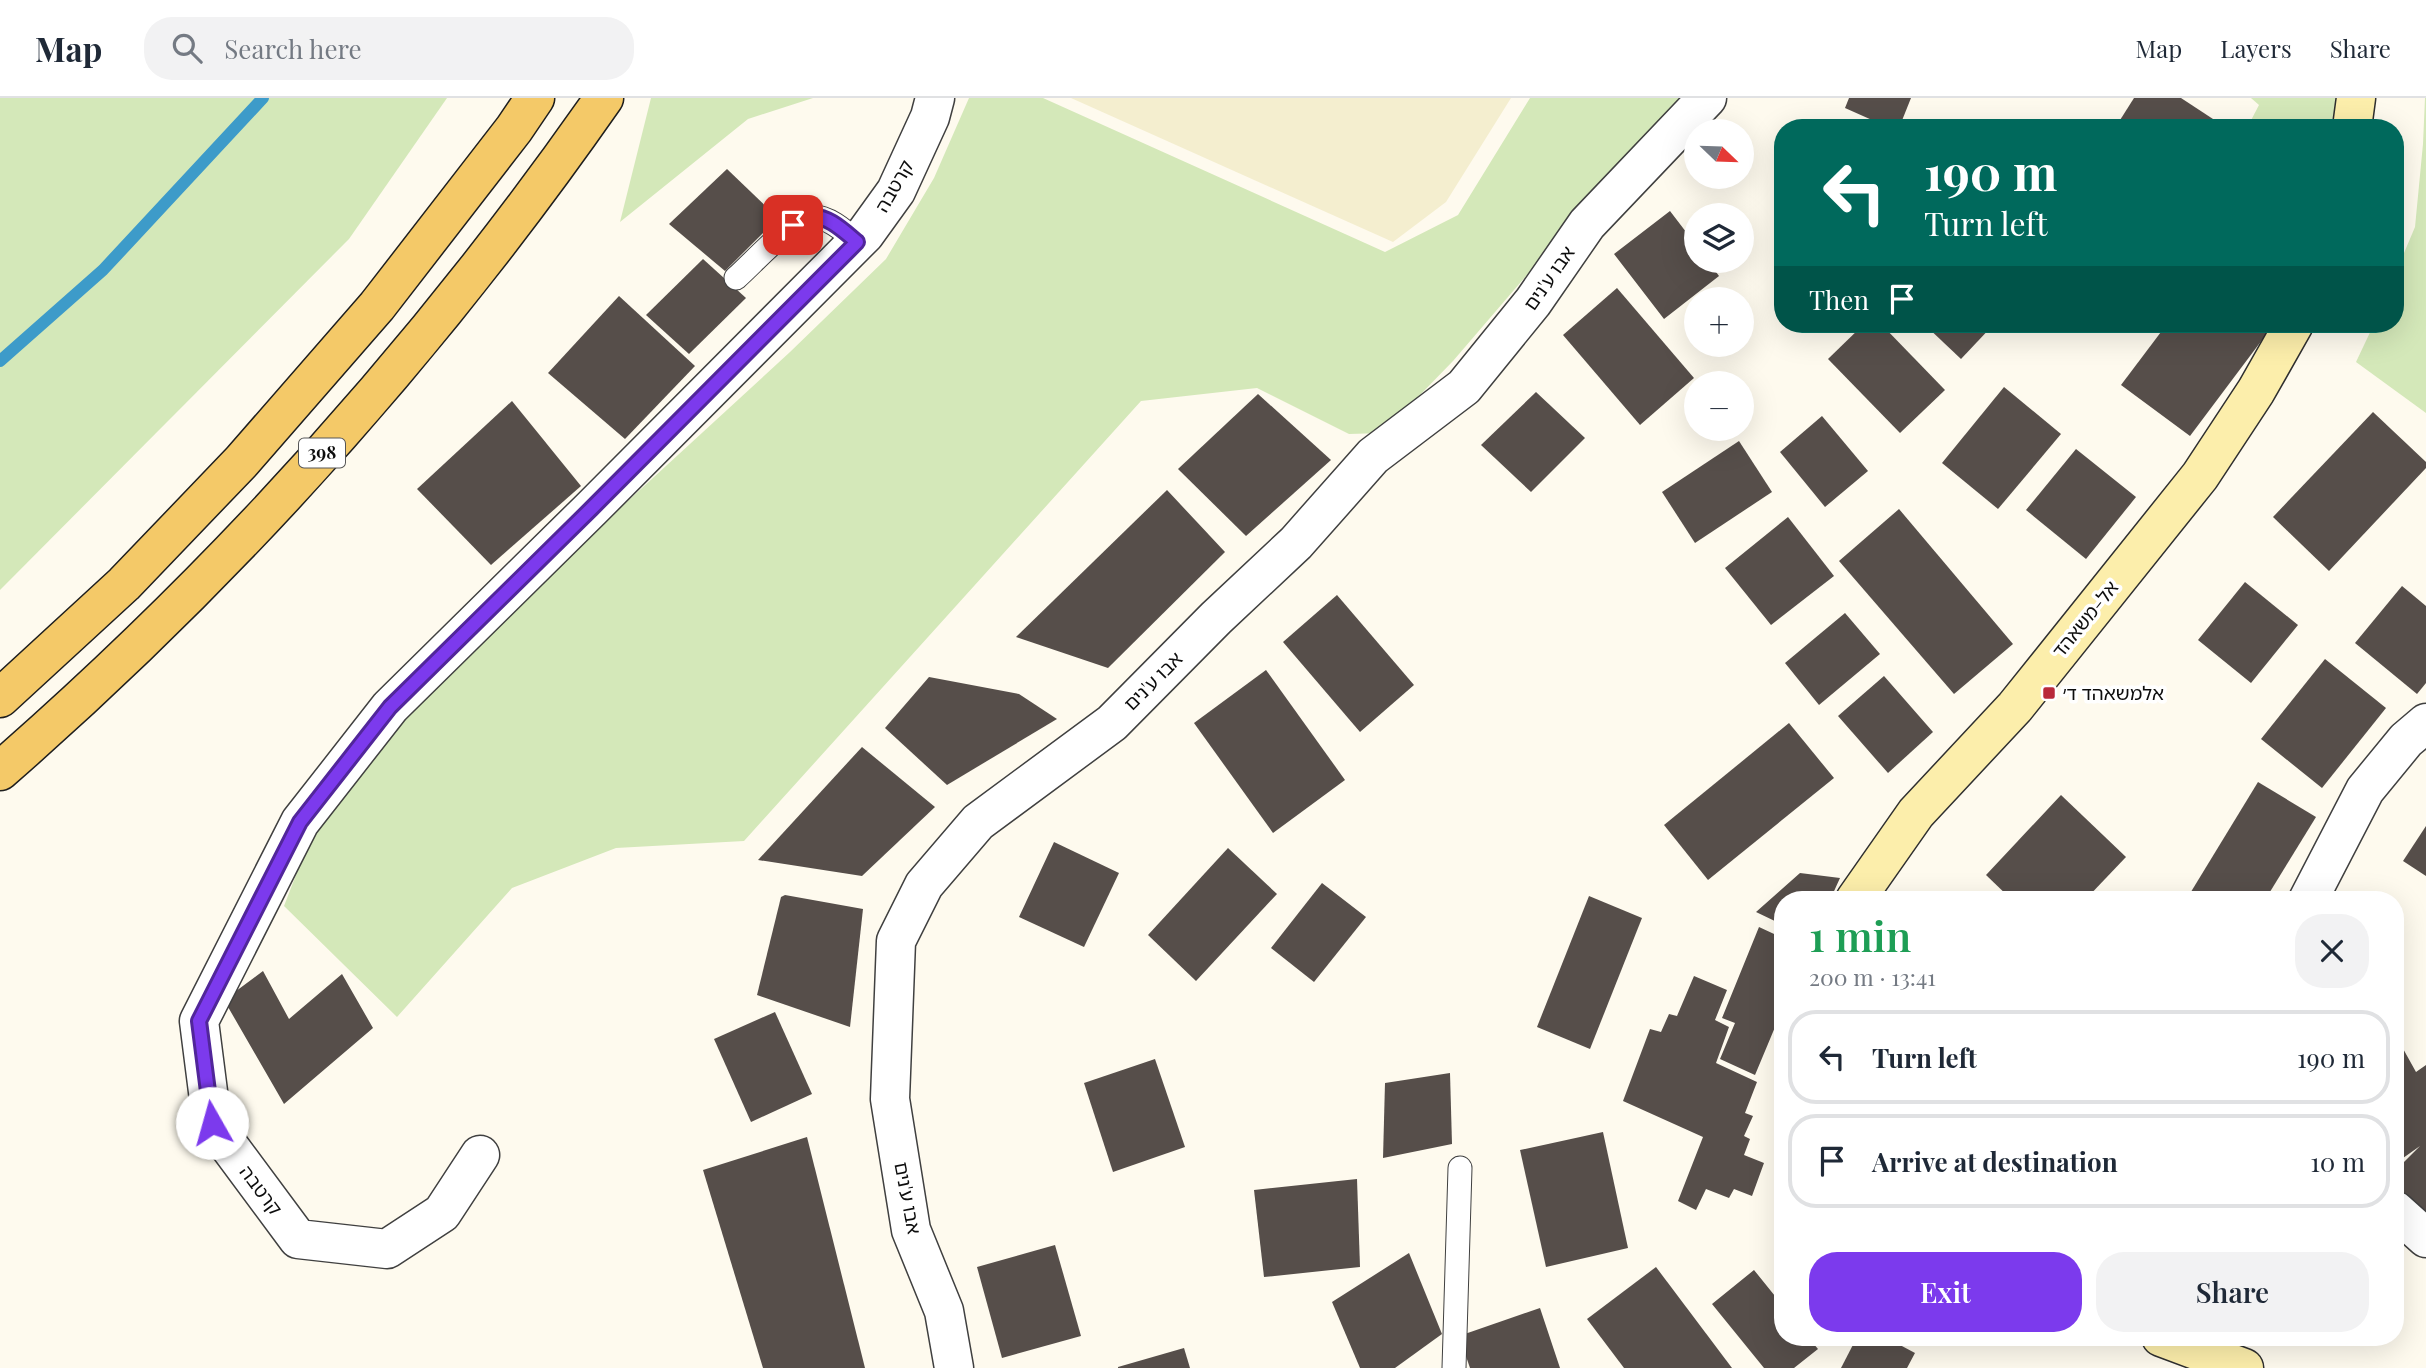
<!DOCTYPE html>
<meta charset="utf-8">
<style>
:root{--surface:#fff;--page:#f2f2f3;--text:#1f2937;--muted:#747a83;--line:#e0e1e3;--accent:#7c3aed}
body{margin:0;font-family:"Playfair Display","Noto Sans Hebrew",serif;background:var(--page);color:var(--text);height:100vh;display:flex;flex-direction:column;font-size:26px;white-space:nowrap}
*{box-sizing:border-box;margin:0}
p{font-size:23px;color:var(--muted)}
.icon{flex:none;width:38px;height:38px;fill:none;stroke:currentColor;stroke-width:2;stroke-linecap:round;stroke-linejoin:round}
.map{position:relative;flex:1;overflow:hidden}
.sheet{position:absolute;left:1774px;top:793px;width:630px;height:455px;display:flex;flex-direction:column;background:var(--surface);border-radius:28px;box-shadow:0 7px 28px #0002}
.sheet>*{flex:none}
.banner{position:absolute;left:1774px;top:21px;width:630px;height:214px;border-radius:28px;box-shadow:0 7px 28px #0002;background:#00695c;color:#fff;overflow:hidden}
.needle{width:46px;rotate:113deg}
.fabs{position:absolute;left:1684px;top:21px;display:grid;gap:14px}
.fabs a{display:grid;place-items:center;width:70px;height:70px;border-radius:50%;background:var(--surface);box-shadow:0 7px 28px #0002;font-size:35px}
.pin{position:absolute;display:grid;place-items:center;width:60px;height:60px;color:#fff;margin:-30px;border-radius:14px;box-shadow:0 4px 10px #0006}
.me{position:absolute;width:77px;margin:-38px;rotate:353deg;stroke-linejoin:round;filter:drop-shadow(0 0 5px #0008)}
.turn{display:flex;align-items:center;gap:24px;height:147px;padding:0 35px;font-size:32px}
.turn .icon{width:91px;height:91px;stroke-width:2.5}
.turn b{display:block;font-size:49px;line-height:60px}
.then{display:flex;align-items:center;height:66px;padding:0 35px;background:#0003;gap:14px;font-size:26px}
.round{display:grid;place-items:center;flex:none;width:74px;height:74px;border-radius:28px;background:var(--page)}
.overview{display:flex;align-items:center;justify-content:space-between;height:119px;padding:0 35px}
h1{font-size:42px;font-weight:600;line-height:52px;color:#1e9e55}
.action{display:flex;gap:14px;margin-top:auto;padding:14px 35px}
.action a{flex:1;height:80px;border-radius:28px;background:var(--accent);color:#fff;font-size:28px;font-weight:600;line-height:80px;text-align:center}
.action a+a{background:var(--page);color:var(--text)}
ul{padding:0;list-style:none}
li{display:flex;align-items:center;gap:21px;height:94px;margin:0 14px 10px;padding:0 21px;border:4px solid var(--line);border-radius:28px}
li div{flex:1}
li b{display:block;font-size:26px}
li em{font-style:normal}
header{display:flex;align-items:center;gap:42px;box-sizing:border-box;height:98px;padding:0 35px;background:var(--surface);border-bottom:2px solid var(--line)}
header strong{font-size:33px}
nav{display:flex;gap:38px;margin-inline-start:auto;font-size:24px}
.search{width:490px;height:63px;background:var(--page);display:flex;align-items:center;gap:18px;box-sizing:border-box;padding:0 24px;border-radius:28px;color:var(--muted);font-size:26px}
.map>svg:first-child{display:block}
</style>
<header>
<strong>Map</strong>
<div class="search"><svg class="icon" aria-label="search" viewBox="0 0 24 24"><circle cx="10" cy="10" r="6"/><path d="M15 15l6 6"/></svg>Search here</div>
<nav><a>Map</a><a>Layers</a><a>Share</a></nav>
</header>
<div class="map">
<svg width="2426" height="1270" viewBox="0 0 2426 1270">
<rect width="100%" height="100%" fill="#fefaee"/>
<path fill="#f4eecf" d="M1071,0H1511L1446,104L1393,144Z"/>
<g fill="#d4e8b9">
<path d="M0,0H447L349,141L0,492Z"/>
<path d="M651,0H813L748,21L620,124Z"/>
<path d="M969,0H1043L1385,154L1458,117L1530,0H1679L1453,263L1383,335L1349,336L1257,290L1141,303L744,743L616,750L512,790L397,919L284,808L323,707L494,526L790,254L886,161L934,80Z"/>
<path d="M2251,0H2337L2333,30H2247L2259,7Z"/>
<path d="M2425,0H2426V315L2356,264L2374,226H2396V174L2415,129L2423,46Z"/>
</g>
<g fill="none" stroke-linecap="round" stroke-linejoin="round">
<path stroke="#3d9bc9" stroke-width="12" d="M0,263L103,172L263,0"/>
</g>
<g fill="#564e4a">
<path d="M1849,0H1911L1899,30H1890L1845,10Z"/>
<path d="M2134,0H2181L2213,21L2207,30H2115Z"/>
<path d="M727,71L778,120L725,173L669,126Z"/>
<path d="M1670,113L1696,147V163H1708L1719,178L1664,221L1614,156Z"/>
<path d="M703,161L746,200L689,256L646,217Z"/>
<path d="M1617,190L1694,280L1640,327L1563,237Z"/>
<path d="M619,198L695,268L625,341L548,275Z"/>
<path d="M1864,226H1881L1945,292L1900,335L1828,261Z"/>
<path d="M1924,226H1994L1961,261Z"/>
<path d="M2167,226H2274L2190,338L2121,287Z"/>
<path d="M2004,289L2061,336L1998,411L1942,365Z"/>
<path d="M1536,294L1585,340L1531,394L1481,347Z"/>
<path d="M1258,296L1331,362L1246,438L1178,371Z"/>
<path d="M512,303L581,388L491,467L417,391Z"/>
<path d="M2373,314L2426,364V370L2329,473L2273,419Z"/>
<path d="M1822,318L1868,373L1825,409L1780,354Z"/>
<path d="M1739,343L1772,394L1695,445L1662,394Z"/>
<path d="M2076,351L2136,399L2086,461L2026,412Z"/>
<path d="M1167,392L1225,454L1108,570L1016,539Z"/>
<path d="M1899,411L2013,546L1954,596L1839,463Z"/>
<path d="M1788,419L1834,478L1771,527L1725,470Z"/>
<path d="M2245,484L2298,527L2251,585L2198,542Z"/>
<path d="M2402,488L2426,508V585L2417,596L2355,545Z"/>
<path d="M1337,497L1414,587L1360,634L1283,544Z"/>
<path d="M1845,515L1880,556L1819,607L1785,565Z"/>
<path d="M2325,561L2386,610L2322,690L2261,641Z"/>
<path d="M1266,572L1345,682L1273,735L1194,625Z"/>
<path d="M1884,578L1933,634L1888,675L1838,618Z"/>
<path d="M929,579L1019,596L1057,621L947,687L885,630Z"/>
<path d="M1789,625L1834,680L1708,782L1664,727Z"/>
<path d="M862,649L935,709L862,778L758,762Z"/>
<path d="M2258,684L2316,719L2265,802H2186Z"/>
<path d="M2061,697L2126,759L2085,802H2012L1986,777Z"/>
<path d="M2426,728V778L2403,763Z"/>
<path d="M1054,744L1119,775L1084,849L1019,819Z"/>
<path d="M1228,750L1277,796L1196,883L1148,837Z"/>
<path d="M1800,775L1840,780L1830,802H1783V827L1756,814Z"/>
<path d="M1322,785L1366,819L1314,884L1271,850Z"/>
<path d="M785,797L863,811L850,929L757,897L781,799Z"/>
<path d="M1589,798L1642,820L1590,951L1537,929Z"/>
<path d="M1759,829L1783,840V910L1755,977L1720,961L1735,925L1722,920Z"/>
<path d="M263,873L289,921L342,876L373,930L284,1006L224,902Z"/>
<path d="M1694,878L1727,892L1715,922L1729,929L1716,965L1757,984L1745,1015L1753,1018L1744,1038L1750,1041L1744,1057L1764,1065L1752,1098L1734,1091L1729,1100L1706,1091L1696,1112L1678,1103L1703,1039L1623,1003L1650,931L1661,934L1669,916L1677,918Z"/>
<path d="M775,914L812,996L751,1024L714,941Z"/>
<path d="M2396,938L2416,974L2426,967V1120L2396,1089V1072L2420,1048L2396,1065Z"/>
<path d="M1155,961L1185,1049L1113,1074L1084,985Z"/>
<path d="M1450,975L1452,1046L1383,1060L1385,985Z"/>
<path d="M1603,1034L1628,1150L1546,1169L1520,1052Z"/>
<path d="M807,1039L865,1270H763L703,1072Z"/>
<path d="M1357,1081L1360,1169L1264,1179L1254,1092Z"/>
<path d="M1055,1147L1081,1238L1002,1260L977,1169Z"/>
<path d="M1409,1155L1442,1236L1395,1270H1360L1332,1204Z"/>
<path d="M1656,1169L1732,1270H1624L1587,1221Z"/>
<path d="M1754,1172L1783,1208V1239H1808L1818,1251L1794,1270H1764L1712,1206Z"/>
<path d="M1540,1210L1560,1270H1470L1459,1238Z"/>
<path d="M1857,1239H1885L1915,1255L1907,1270H1841Z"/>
<path d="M1184,1250L1190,1270H1118V1269Z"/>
</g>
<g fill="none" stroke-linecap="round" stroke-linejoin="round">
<defs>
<g id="lane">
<path d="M736,180C752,166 791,123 809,119C826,116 845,133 857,144"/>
<path d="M1454,1270L1460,1070"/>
</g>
<g id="street">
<path d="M2308,802L2365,692L2406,642L2426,625"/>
<path d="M480,1057L442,1115L387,1151L298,1141L212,1025L199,923L300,724L390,609L591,411L865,136L896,93L930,19L935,0"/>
<path d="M2396,1113L2426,1140"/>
<path d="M954,1270L944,1213L911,1132L890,1001L896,843L924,787L978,724L1112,625L1216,520L1296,445L1373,358L1464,289L1533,204L1587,126L1707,0"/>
</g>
<g id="secondary">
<path d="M2352,30L2356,0"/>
<path d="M1855,802L1916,715L2015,609L2200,378L2256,293L2294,226"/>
<path d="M2161,1239L2244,1270"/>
</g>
<g id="primary">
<path d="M0,600L124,486L241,364L377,208L514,31L535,0"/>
<path d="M0,673C228,474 431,248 604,0"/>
</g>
</defs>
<use href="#lane" stroke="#404040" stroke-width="25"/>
<use href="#street" stroke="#404040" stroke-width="41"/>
<use href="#secondary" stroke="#2f2f2f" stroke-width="41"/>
<use href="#primary" stroke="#1e1e1e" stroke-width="41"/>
<use href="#lane" stroke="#fff" stroke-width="23"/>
<use href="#street" stroke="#fff" stroke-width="38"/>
<use href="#secondary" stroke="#fceeab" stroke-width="38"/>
<use href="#primary" stroke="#f4c968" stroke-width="38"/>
</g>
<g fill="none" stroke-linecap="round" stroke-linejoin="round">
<defs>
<path id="route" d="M212,1025L199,923L300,724L390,609L591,411L857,144C845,134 827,116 810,119C805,120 798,125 793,127"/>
</defs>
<use href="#route" stroke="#51269a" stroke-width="18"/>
<use href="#route" stroke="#7c3aed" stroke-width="12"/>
</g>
<rect fill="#b9293a" stroke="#fff" stroke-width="2.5" x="2042" y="588" width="14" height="14" rx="3.5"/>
<g text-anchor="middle" stroke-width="7" stroke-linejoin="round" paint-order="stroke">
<rect fill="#fff" stroke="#565656" stroke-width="2" x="299" y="340.5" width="46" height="29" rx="5"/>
<g font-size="18" font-weight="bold" fill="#0d0d0d">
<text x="322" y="361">398</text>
</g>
<g font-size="19" fill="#0d0d0d" stroke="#fff">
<text transform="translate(894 88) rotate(-60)" y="7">קרטבה</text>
<text transform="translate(1549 180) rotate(-55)" y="7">אבו ע'נים</text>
<text transform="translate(2085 521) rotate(-51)" y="7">אל-משאהד</text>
<text transform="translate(1153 583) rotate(-45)" y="7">אבו ע'נים</text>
<text transform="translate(261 1092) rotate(53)" y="7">קרטבה</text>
<text transform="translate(908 1100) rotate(79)" y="7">אבו ע'נים</text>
</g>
<g font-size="19" fill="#0d0d0d" stroke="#fff" text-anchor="start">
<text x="2063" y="602">אלמשאהד ד׳</text>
</g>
</g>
</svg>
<div class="fabs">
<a><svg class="needle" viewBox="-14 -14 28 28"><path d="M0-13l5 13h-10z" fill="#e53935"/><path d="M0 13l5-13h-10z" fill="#747a83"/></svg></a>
<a><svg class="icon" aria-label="layers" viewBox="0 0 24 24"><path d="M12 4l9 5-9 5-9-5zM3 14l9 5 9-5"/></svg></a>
<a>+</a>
<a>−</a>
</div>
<div class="pin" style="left:793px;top:127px;background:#d93025"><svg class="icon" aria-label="arrive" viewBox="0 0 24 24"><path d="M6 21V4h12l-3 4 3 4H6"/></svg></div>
<svg class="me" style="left:212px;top:1025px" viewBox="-20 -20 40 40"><circle r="19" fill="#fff"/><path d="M0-13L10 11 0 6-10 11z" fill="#7c3aed"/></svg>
<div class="banner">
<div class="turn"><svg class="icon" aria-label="left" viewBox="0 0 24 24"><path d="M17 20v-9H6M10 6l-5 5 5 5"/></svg><div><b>190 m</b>Turn left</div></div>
<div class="then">Then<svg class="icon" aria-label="arrive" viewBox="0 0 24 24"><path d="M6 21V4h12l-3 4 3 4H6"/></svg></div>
</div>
<section class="sheet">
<div class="overview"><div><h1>1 min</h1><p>200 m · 13:41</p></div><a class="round"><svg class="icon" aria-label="close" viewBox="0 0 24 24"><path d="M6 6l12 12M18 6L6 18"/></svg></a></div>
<ul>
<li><svg class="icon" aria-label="left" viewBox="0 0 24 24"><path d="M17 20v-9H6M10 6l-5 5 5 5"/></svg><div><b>Turn left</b></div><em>190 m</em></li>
<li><svg class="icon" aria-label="arrive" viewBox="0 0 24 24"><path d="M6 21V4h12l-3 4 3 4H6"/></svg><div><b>Arrive at destination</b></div><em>10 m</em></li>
</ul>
<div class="action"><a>Exit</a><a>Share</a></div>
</section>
</div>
